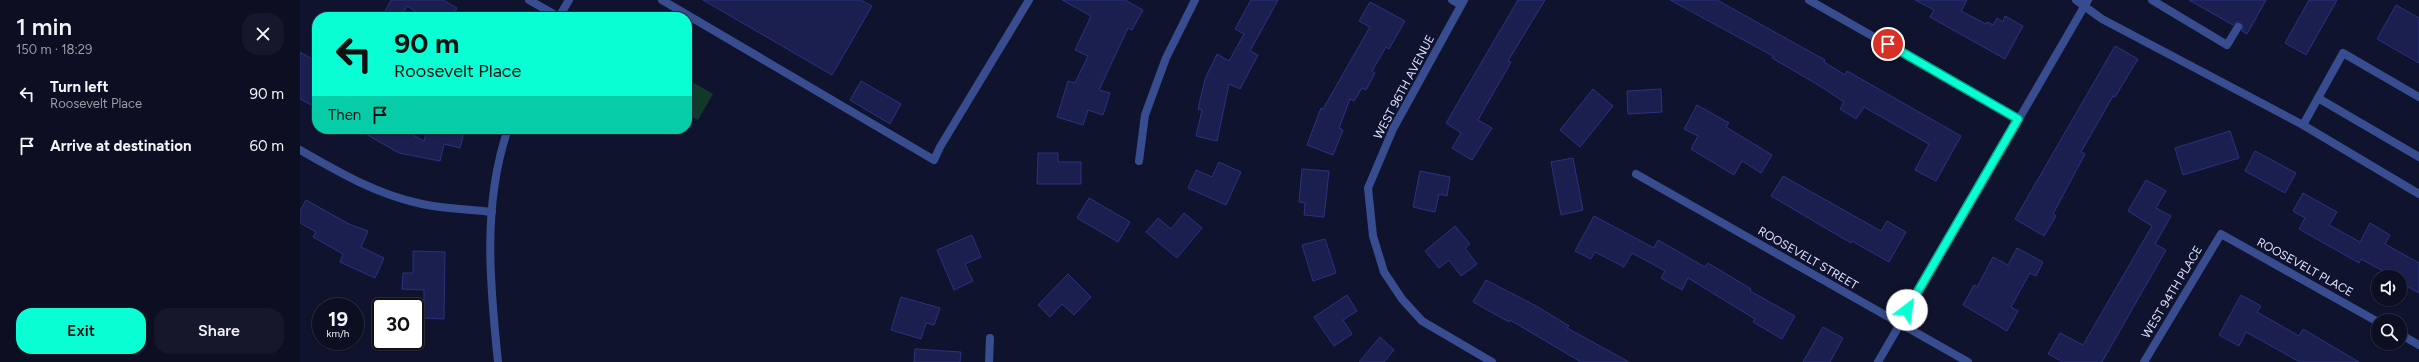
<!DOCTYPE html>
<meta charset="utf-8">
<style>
:root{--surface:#0c0e22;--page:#15172a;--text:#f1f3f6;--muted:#9a9ca5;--line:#2c2e40;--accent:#09ffd3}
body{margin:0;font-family:Figtree,sans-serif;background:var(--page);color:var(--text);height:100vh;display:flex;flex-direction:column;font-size:15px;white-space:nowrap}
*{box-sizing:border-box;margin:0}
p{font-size:13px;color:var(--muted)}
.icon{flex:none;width:22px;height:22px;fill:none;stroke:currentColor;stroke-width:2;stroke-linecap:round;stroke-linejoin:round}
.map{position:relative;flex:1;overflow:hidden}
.details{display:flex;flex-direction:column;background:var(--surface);width:300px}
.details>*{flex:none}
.hud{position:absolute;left:12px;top:12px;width:380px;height:122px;border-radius:16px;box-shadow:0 1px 3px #0004,0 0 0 1px var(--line);background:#09ffd3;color:#111;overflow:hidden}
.fabs{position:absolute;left:2071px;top:270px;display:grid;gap:8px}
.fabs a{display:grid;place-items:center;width:36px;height:36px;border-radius:50%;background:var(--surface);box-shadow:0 1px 3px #0004,0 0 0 1px var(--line);font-size:20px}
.speed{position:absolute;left:12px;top:298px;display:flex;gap:8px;font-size:20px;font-weight:700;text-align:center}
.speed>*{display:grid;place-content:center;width:52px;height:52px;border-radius:50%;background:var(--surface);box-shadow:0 1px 3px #0004,0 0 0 1px var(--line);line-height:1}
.speed small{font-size:10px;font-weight:400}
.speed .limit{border:2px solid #111;border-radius:6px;background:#fff;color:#111}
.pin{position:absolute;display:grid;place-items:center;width:34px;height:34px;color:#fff;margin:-17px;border:2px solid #fff;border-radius:50%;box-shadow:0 1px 4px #0007}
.me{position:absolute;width:44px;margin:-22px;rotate:30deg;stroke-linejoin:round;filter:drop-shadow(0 0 3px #0008)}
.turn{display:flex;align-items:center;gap:14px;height:84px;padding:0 16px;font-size:18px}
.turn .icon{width:52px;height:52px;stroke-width:2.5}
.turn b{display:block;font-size:28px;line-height:34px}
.then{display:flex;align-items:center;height:38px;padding:0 16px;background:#0003;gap:8px;font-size:15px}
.round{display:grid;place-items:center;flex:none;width:42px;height:42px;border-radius:16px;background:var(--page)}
.headline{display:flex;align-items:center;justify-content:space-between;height:68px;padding:0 16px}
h1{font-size:24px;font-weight:600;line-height:30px}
.action{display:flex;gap:8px;margin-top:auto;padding:8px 16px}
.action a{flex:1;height:46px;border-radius:16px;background:var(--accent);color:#111;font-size:16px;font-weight:600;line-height:46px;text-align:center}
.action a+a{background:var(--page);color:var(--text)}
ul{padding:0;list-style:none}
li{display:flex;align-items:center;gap:12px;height:52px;padding:0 16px}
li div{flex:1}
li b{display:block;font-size:15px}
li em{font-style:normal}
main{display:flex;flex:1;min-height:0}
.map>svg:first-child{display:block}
</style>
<main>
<section class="details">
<div class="headline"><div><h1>1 min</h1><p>150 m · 18:29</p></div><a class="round"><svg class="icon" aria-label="close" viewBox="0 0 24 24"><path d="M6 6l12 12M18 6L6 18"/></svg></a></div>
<ul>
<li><svg class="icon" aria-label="left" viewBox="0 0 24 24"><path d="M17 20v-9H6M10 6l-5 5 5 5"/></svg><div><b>Turn left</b><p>Roosevelt Place</p></div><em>90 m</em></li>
<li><svg class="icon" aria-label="arrive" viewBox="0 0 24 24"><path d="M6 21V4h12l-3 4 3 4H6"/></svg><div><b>Arrive at destination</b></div><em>60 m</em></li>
</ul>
<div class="action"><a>Exit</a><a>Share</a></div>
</section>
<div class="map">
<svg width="2119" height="362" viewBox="0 0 2119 362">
<rect width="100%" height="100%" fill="#10132e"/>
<path fill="#12382c" d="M387,79L413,94L398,120L387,114Z"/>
<g fill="#1a1f50" stroke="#2b327e">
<path d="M91,0H143L157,8L152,17H125L107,6L101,17H82Z"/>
<path d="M403,0H561L572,6L532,75Z"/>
<path d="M762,0H825L843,10L832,30L828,28L799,90L810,93L803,115L788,110L783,125L757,117L768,81L775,83L788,56L775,50L791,16Z"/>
<path d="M951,0H978L950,51L958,55L940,89L929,84L917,141L896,136L902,110L898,109L905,79L917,54L929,61L944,34L935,29Z"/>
<path d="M1218,0H1245L1208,61L1211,62L1178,120L1192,128L1172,160L1152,148L1161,133L1146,123Z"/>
<path d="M1370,0H1417L1525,60L1524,62L1545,75L1547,71L1661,136L1636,181L1615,170L1629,144L1564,107L1556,119L1540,109L1544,102L1520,86L1472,58L1473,56Z"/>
<path d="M1615,0H1667L1661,11L1686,24L1687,22L1693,25L1697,18L1703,22L1705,16L1723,26L1705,59L1630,17L1634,10Z"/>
<path d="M1889,0H1966L1947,34L1942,31L1943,27L1941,22H1936L1933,25Z"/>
<path d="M2009,0H2037L2006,55L1985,43Z"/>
<path d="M1070,2L1105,21L1089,49L1086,47L1072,71L1075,73L1066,90L1062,88L1054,101L1050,99L1039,128L1043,130L1033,155L1007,145L1021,108L1023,109L1070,27L1059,21Z"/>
<path d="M2096,5L2119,18V63L2077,39Z"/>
<path d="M1815,46L1838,59L1815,97L1813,96L1781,152L1785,154L1753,214L1756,216L1744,236L1715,219Z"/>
<path d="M0,52L17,62V108L0,99Z"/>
<path d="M561,81L601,104L590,124L550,100Z"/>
<path d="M1293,89L1313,106L1280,147L1260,130Z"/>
<path d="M1361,89L1362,112L1328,114L1327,91Z"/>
<path d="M1397,105L1429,123L1426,127L1472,155L1461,173L1442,161L1434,175L1391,149L1398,136L1384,129Z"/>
<path d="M57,129H102L124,141L127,129H165L160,148L144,144L140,161L99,153Z"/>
<path d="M1930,131L1939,158L1883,175L1875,148Z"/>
<path d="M1955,151L1996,173L1985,193L1945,171Z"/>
<path d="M738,153H758V162H781V184H737Z"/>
<path d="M1273,158L1283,210L1261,215L1251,162Z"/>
<path d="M919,162L941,172L926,205L888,188L896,170L912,177Z"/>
<path d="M1002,169L1029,171L1024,217L1004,215L1005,203L999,202Z"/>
<path d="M1120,171L1150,177L1147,196L1139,194L1135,212L1113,207Z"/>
<path d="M1483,176L1581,231L1587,221L1606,232L1589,262L1552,241L1551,243L1471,196Z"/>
<path d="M1846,180L1866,191L1856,208L1871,216L1855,244L1866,250L1802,362H1763L1748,354L1760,333L1783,345L1852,226L1828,211Z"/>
<path d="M2003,193L2037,212L2029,225L2060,242L2070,223L2090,235L2085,244L2119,263V293L2101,283L2100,277H2094L2061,259L2059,263L1999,229L2005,218L1993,211Z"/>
<path d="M789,198L830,222L818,242L777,218Z"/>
<path d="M6,200L49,224L68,231L61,247L84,258L75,278L40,262L43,254L13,237L16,232L0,223V211Z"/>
<path d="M884,213L902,228L877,258L846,232L858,218L871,229Z"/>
<path d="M1294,216L1354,248L1358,240L1405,267L1408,263L1451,289L1450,291L1495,316L1482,339L1453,322L1455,319L1388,278L1382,290L1361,278L1365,271L1332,253L1324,267L1295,252L1291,259L1275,251Z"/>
<path d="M1155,226L1170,244L1165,248L1177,264L1161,276L1149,260L1139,268L1125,251Z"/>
<path d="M672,235L681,257L665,264L673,281L654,290L637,250Z"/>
<path d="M1025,239L1036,273L1013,281L1002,245Z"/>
<path d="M1717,248L1743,262L1736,276L1730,273L1711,307L1718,311L1707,331L1663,305L1674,285L1677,287L1693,257L1708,265Z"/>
<path d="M113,251L145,252L144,319L124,318V290L102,289L103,273H113Z"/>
<path d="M768,274L791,297L774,315L762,304L750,317L738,305Z"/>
<path d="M1186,280L1238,307L1269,326L1267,328L1329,362H1281L1210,320L1209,322L1173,302Z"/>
<path d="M1047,295L1057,311L1043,320L1052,334L1034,346L1014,317Z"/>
<path d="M1941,295L1961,306L1957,312L1999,336L2003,329L2059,362H2000L1946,332L1939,346L1919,335Z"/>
<path d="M601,297L640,308L634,325L626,323L621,339L591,330Z"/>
<path d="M1523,327L1543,338L1530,362H1503Z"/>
<path d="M1080,337L1094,350L1084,362H1059Z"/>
<path d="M615,349L661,352L660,362H614Z"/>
</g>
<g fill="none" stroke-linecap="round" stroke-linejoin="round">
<g stroke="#384d90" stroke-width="8">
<path d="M362,0L634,160L640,147L729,0"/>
<path d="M1776,0L1802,19L2003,125L2119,194"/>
<path d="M1852,0L1927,45L1938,27"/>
<path d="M2018,98L2119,157"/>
<path d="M2003,125L2043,53L2119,97"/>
</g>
<g stroke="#384d90" stroke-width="8">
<path d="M229,0L259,17"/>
<path d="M1152,0L1161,5"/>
<path d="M1164,0L1093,129L1068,188L1073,236L1084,272L1102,299L1122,321L1192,362"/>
<path d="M1509,0L1718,119"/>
<path d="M259,17L269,0"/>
<path d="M0,150C38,172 78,195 122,204C145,209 169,209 192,212"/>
<path d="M839,161L845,115L866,58L895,0"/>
<path d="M1336,174L1668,362"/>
<path d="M2100,334L2119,345"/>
<path d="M198,362C190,285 182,204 208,129"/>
<path d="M689,362L690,338"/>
<path d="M1578,362L1788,0"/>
<path d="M1844,362L1921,234L2078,322"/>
</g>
</g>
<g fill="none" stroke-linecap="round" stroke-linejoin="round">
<defs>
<path id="route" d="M1588,44L1718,119L1607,310"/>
</defs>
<use href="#route" stroke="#06a689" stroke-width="10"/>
<use href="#route" stroke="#09ffd3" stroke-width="7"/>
</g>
<g text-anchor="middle" stroke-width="3" stroke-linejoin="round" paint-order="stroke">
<g font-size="12" fill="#dde2ff" stroke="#10132e">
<text transform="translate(1104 87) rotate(-62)" y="4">WEST 96TH AVENUE</text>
<text transform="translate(1508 258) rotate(30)" y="4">ROOSEVELT STREET</text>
<text transform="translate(2005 267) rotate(29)" y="4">ROOSEVELT PLACE</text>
<text transform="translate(1872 292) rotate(-59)" y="4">WEST 94TH PLACE</text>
</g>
</g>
</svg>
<div class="fabs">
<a><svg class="icon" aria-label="sound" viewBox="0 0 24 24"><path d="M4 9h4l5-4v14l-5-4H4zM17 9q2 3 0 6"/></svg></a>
<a><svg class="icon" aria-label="search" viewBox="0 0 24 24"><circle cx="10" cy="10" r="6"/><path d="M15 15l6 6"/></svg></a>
</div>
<div class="speed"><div>19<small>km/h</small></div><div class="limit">30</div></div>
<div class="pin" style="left:1588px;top:44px;background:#d93025"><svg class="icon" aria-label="arrive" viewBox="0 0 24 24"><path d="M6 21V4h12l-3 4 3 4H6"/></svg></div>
<svg class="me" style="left:1607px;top:310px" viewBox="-20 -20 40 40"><circle r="19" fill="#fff"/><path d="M0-13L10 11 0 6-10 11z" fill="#09ffd3"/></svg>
<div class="hud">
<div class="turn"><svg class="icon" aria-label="left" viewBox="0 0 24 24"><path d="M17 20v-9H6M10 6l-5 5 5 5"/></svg><div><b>90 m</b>Roosevelt Place</div></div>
<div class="then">Then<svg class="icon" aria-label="arrive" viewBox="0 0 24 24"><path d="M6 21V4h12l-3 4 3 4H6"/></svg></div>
</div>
</div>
</main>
